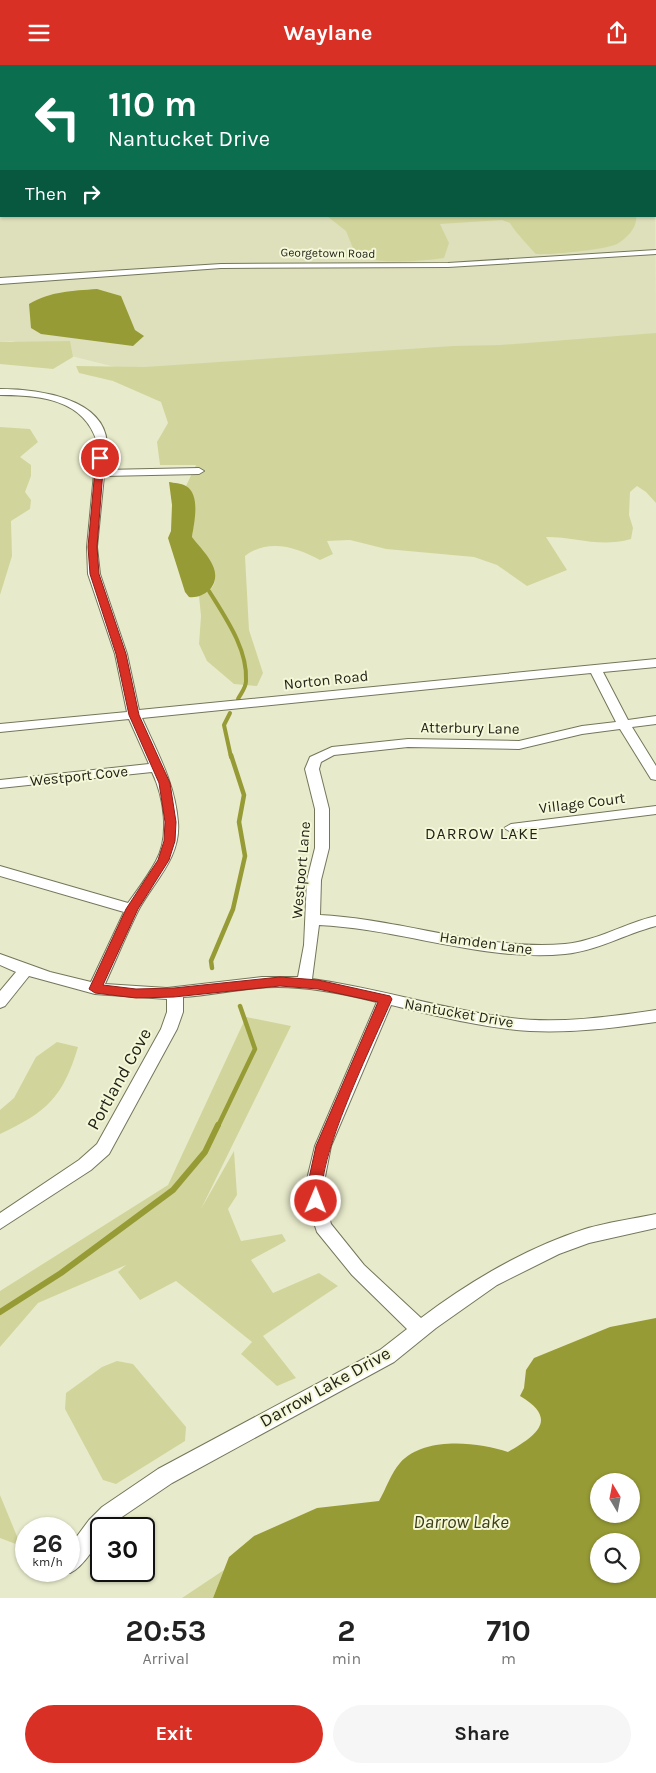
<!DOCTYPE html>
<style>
:root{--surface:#fff;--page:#f6f6f6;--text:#222;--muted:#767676;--accent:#d93025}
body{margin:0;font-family:Karla,sans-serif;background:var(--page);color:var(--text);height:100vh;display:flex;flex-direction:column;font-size:19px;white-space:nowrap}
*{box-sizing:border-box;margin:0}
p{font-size:16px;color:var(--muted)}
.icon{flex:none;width:28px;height:28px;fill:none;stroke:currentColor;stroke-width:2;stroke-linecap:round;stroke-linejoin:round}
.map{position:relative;height:1533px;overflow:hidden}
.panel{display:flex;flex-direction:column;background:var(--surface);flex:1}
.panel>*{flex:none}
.banner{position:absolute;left:0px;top:0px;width:656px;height:152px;box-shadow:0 1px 4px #0004;background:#0b6e4f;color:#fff;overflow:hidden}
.needle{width:32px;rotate:350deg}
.fabs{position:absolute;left:590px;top:1408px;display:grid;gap:10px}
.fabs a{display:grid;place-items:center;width:50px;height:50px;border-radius:50%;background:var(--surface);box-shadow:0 1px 4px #0004;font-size:25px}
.speed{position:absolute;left:15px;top:1452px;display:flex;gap:10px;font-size:25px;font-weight:700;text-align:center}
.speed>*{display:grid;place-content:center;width:65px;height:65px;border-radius:50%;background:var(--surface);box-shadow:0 1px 4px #0004;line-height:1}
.speed small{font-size:12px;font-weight:400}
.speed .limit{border:2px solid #111;border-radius:8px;background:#fff;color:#111}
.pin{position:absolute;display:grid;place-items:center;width:42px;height:42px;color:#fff;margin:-21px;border:2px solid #fff;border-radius:50%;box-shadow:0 1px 5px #0007}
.me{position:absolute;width:55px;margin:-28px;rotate:1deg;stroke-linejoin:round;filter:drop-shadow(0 0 4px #0008)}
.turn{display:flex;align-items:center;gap:18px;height:105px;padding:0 25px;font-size:22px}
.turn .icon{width:65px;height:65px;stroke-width:2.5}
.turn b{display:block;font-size:35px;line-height:42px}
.then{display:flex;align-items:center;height:48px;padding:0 25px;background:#0003;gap:10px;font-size:19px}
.eta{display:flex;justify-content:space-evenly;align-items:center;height:85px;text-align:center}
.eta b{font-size:30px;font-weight:700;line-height:35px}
.action{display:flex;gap:10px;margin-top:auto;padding:10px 25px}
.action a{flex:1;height:58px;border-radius:30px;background:var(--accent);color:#fff;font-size:20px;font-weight:700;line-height:58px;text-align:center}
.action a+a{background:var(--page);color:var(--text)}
header{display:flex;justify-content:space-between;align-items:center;height:65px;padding:0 25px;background:var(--accent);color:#fff;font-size:22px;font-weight:700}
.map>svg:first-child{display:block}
</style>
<header><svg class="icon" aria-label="menu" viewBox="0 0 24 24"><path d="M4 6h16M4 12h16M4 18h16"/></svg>Waylane<svg class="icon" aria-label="share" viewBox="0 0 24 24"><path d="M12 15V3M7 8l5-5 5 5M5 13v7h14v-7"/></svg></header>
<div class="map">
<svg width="656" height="1533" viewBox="0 0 656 1533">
<rect width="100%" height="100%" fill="#e8ebcb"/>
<g fill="#dde0ba">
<path d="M279,0H656V62L655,1H273Z"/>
<path d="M655,101L656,271L135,307L12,276L0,277V138L1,151H655Z"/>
</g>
<g fill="#d1d59c">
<path d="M327,151H636C638,162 626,174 617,179C604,185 551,190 536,189C531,184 512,163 510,158L502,155L440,159L449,178L444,193C415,197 386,198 357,193L346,166Z"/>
<path d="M656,268V438L646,427L637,421L630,427L629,450L633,463L631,474C599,483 577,472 546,472L567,505L527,521L497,500L474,492L386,484L350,475L327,476L333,489L320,495C297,482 268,473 245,491L249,565L263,608L257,621L234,619L207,596L199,579L201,551L199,531C233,519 204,488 192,472C194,454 199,436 186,421L196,400H160L157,377L168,358L161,337L113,316L79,308L76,301L145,302L453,281L500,280Z"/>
<path d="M70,276L73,292L53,304L0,299V277Z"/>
<path d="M0,362L30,364L38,377L20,392L31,400V411L25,427L31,435L30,444L11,456L12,491L0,530Z"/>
<path d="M246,952L291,961L201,1144L234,1086L237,1130L228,1144L241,1176L282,1169L286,1176L251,1195L273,1228L319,1208L338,1221L263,1271L296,1313L277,1321L241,1289L252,1277L176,1216L140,1235L118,1207L126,1200L38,1238L0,1282V1226L168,1120Z"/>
<path d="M57,977L78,982C63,1032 47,1047 0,1069V1045L14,1033L36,992Z"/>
<path d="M117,1296L133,1299L186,1362L185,1376L116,1419L103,1415L65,1344L66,1328L102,1302Z"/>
<path d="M0,1430L21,1481L0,1473Z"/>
<path d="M224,1505L213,1533H182Z"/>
</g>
<g fill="#979b35" fill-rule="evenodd">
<path d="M97,224L121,231L135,265L144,271L133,281L41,269L31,263L29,239C51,226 72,226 97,224Z"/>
<path d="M169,417C174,418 181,418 186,421C201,430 194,458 192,472C199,481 209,491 213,501C221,519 206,534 189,532L185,527L168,473L171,466L172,440Z"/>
<path d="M656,1253V1533H213L229,1492L254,1471L317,1443L379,1436C386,1424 391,1408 400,1398C424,1371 478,1377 508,1387C537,1370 559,1354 520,1331L524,1323L526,1305L534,1293L610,1262ZM599,1416H631V1449H599ZM599,1476H631V1509H599Z"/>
</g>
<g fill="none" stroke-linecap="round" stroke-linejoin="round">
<g stroke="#979b35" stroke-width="4">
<path d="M209,526C225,552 248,584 246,616C246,623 241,628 238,634"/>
<path d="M230,648L224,660L231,692"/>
</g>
<g stroke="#979b35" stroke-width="4.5">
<path d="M212,903L211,896L233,844L245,791L239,757L244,730L231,690"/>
<path d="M218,1061L255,984L240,941"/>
</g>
<path stroke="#979b35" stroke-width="6" d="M0,1247L61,1208L173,1125L205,1087L218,1060"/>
<defs>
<g id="minor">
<rect x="249" y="0" width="6" height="1"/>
<rect x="0" y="32" width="1" height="4"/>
<path d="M656,185V189L448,202L221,203L0,219V213L221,199L448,198Z"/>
<path d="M0,324C35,324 104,332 107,378C107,387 105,396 104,405L199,403L204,406L199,409L104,411L97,482L100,509L127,589L139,645L656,594V602L603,607L628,655L656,651V659L632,662L656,701V715L651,714L620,664L582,669L519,684L408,682L334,690L321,697L319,704L329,744V783L321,815L320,850C401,854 484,886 565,879C597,876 625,858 656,851V861C625,869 597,886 565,889C485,897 401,864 319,860L312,914C379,923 444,945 511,953C559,959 608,952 656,945V957C614,963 572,968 530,966C483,963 437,951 391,940L331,1081L322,1127L331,1159L364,1200L421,1253C470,1216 526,1183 585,1164C608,1157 633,1154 656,1149V1163L589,1178L559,1189L497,1220L436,1263L394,1297L172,1418L116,1456L108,1464H101C101,1477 82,1503 70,1508L65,1506H69V1482L89,1455L102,1442L158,1404L380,1285L407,1264L352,1210L317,1167L304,1127L315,1081L377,937C345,929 312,922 278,922C246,922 215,930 183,932V947L177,964L109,1089L91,1105L0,1164V1148L79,1095L97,1079L161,964L167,947V934L95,929L29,911L5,941L0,943V926L16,907L0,900V889L50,907L91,917L124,847L0,811V801L128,838C138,824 148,811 156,796C170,771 164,732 152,707L0,723V715L149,699L129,654L0,667V659L127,647L115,589L88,509L87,482L97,377C84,334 39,330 0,330ZM591,608L616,657L582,661L519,676L408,674L332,682L310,692L305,704L315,744V783L307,815L304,880L298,912H262L167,923L105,919C116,895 126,870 138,846C154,816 181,793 178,757C175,718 157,687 142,653Z"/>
<path d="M656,741V749L511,767L504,763L511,759Z"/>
</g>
</defs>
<use href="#minor" stroke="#74765a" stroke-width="2"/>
<use href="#minor" fill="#fff" fill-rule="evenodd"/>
</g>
<path fill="#d93025" stroke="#8d1f18" d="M100,390L104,393L97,482L99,509L126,589L139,650L170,718L176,757L175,776L169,795L138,844L103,920L136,924L174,923L280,912L318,915L390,931L392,934C375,974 313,1099 323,1136L321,1141H311L306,1127L316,1081L378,937L318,924L280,921L174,932L136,933L95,928L89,924L126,844L158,795L164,776L165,757L159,718L129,650L116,589L90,509L88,482L96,393Z"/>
<g text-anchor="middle" stroke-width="4" stroke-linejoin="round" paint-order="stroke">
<g font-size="12" fill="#232419" stroke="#f5f8d8">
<text transform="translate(328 188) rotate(1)" y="4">Georgetown Road</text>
</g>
<g font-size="15" fill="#232419" stroke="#f5f8d8">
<text transform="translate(326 615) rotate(-6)" y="5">Norton Road</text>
<text transform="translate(470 663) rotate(1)" y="5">Atterbury Lane</text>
<text transform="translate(79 711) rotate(-6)" y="5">Westport Cove</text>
<text transform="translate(582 738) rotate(-7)" y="5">Village Court</text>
<text transform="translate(301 805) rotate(-85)" y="5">Westport Lane</text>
<text transform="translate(486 878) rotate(8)" y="5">Hamden Lane</text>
<text transform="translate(459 948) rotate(10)" y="5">Nantucket Drive</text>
</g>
<g font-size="16" letter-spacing="1" fill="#232419" stroke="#f5f8d8">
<text x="482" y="774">DARROW LAKE</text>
</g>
<g font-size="18" fill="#232419" stroke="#f5f8d8">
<text transform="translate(119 1014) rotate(-61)" y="6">Portland Cove</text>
<text transform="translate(325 1322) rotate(-29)" y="6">Darrow Lake Drive</text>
</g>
<g font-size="19" font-style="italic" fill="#3c3d13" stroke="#f5f8d8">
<text x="461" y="1463">Darrow Lake</text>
</g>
</g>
</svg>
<div class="fabs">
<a><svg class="needle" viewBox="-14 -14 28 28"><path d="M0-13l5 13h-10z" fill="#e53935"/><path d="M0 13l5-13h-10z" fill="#767676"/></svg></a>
<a><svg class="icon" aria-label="search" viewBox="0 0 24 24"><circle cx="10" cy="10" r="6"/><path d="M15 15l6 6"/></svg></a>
</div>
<div class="speed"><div>26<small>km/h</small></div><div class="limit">30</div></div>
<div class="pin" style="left:100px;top:393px;background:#d93025"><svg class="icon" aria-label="arrive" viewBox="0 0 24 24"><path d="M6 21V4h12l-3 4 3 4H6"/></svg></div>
<svg class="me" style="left:316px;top:1136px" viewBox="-20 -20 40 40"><circle r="17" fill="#d93025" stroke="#fff" stroke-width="3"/><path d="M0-11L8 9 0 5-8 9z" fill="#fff"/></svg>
<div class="banner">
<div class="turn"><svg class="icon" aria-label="left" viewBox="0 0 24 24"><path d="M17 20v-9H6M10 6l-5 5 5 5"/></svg><div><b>110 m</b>Nantucket Drive</div></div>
<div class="then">Then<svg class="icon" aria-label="right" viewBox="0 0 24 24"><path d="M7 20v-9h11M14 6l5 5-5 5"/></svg></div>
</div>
</div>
<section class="panel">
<div class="eta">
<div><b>20:53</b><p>Arrival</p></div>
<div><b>2</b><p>min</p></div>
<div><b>710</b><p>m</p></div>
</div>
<div class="action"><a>Exit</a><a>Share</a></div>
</section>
